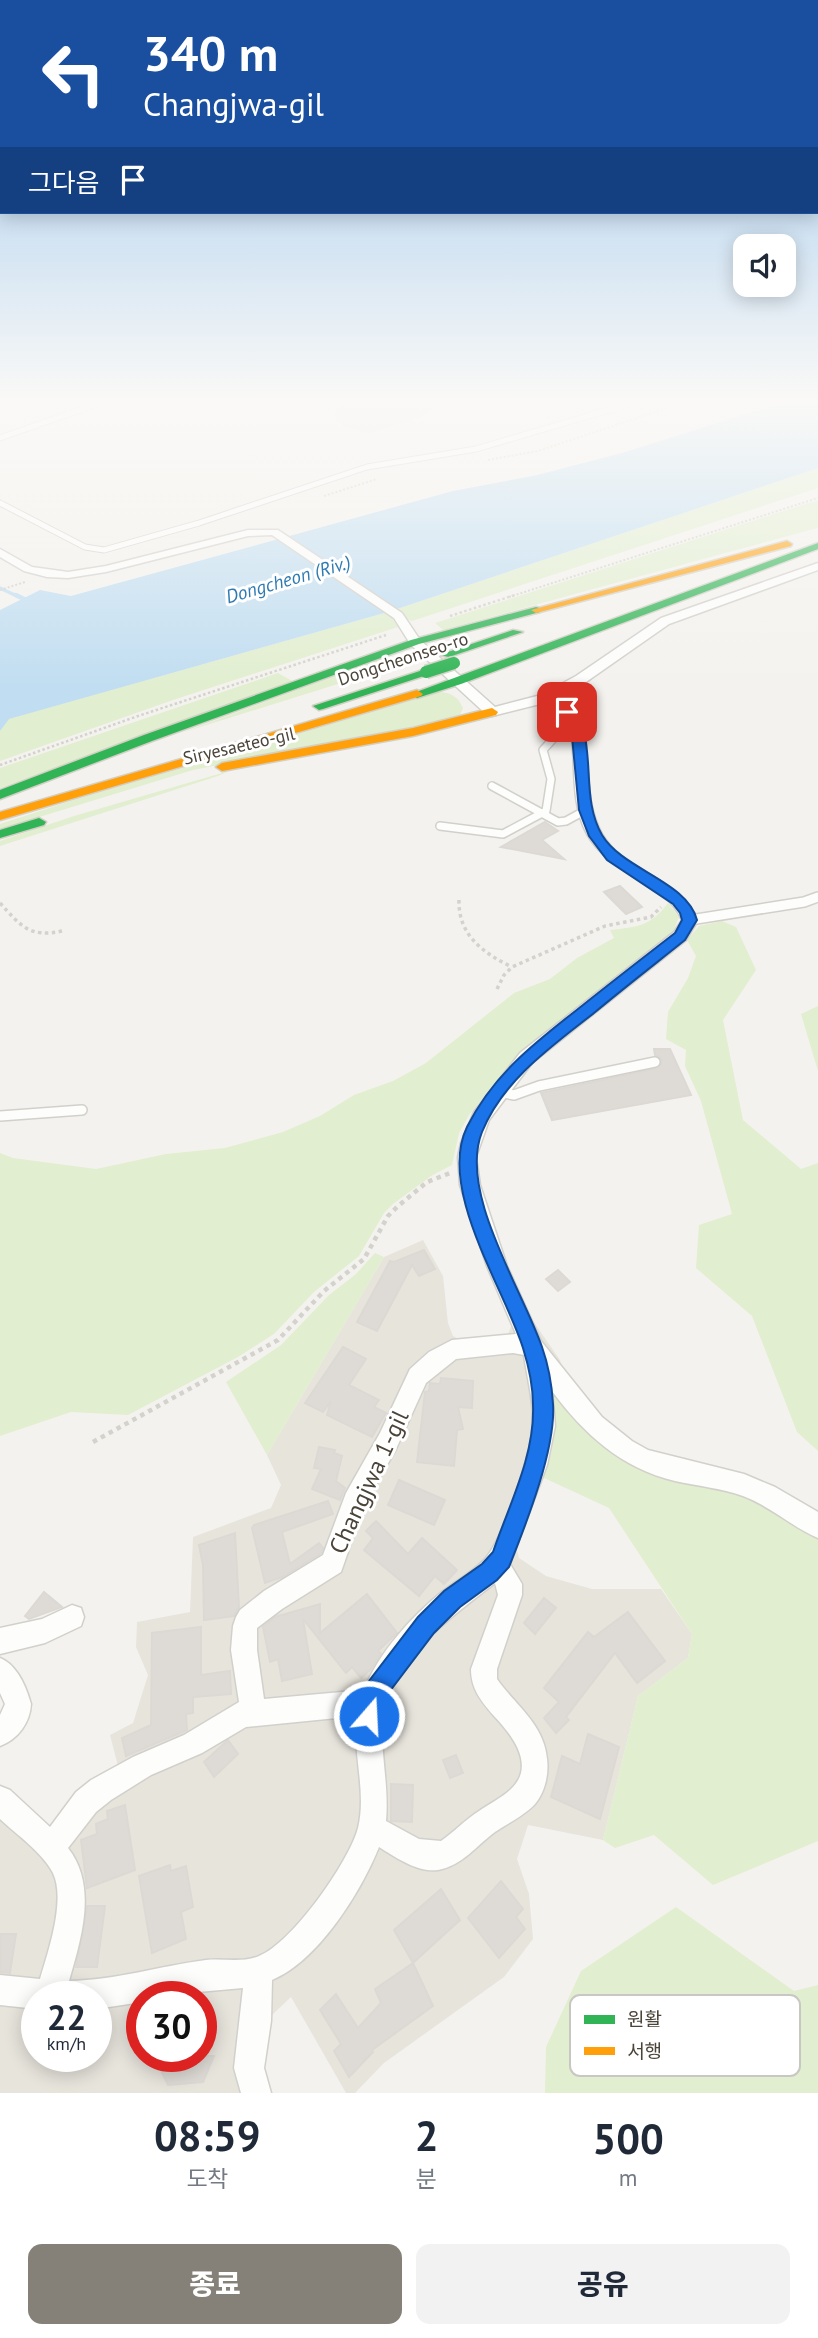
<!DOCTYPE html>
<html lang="ko">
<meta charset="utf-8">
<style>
:root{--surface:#fff;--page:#f2f2f3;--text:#1f2937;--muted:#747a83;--accent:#868178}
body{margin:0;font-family:"PT Sans","Noto Sans KR",sans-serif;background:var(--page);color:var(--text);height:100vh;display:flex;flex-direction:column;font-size:26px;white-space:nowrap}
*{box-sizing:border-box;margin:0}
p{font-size:23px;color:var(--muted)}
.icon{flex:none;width:38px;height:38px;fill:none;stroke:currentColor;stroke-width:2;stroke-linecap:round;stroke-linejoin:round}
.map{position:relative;height:2093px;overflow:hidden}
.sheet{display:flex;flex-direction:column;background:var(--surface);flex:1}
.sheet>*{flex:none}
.banner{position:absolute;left:0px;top:0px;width:819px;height:214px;box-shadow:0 4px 18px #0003;background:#1a4fa0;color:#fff;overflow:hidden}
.fabs{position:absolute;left:733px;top:234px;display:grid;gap:14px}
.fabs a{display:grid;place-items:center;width:63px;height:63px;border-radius:14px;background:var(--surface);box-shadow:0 4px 18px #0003;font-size:35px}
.speed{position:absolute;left:21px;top:1981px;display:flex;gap:14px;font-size:35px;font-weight:700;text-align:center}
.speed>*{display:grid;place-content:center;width:91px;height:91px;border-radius:50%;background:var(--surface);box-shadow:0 4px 18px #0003;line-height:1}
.speed small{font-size:18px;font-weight:400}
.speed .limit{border:10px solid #d22;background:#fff;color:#111}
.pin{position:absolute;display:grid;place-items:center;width:60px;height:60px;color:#fff;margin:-30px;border-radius:14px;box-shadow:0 4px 10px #0006}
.me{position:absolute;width:77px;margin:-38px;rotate:19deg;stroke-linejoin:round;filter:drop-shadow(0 0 5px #0008)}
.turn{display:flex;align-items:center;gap:24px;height:147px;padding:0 28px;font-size:32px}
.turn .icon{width:91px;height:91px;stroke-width:2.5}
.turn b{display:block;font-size:49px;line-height:60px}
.then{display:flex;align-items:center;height:66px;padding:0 28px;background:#0003;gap:14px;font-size:26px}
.eta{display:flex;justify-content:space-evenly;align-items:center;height:119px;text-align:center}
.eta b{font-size:42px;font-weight:800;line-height:49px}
.cta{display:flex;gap:14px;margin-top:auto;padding:14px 28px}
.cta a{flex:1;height:80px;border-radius:14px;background:var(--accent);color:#fff;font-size:28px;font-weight:800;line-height:80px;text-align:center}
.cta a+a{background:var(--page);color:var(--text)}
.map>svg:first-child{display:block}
</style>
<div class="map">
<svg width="818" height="2093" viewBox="0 0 818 2093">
<rect width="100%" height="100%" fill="#f4f2ee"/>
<path fill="#e7e4dc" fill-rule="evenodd" d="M423,1240L443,1276L448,1323L453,1336L466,1343L508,1334L511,1327L533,1321L560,1360L566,1380L516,1546L519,1558L546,1576L592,1589H661L692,1634L688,1658L638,1696L603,1840L528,1825L517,1859L529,1894L533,1939L504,1977L384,2063L355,2093H346L291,1997L271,2016L261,2048L268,2093H0V1787L49,1832L118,1766L110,1735L133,1723L148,1675L136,1647L137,1622L190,1612L193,1537L271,1508L281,1485L267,1455L384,1257ZM37,1997H96V2056H37ZM142,1997H201V2056H142Z"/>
<g fill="#e1eecf">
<path d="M818,468V488L412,621L389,613L398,627L173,700L0,761V731L8,719L388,612Z"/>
<path d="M818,500V528L810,530L443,630L435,623Z"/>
<path d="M390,658L408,662L181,733L381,659Z"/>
<path d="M278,673L294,682L0,788V768Z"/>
<path d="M439,692C451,692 458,697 463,708L460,715L452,719L193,770L0,829V824L77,799Z"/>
<path d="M229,771L218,776L0,846V841L74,816Z"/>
<path d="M668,903L679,917L673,932L519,1053L469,1115L459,1133L452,1165L431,1176L393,1204L384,1213L359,1256L314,1292L274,1334L238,1357L128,1415L71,1412L0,1436V1153L13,1158L96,1169L166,1154L225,1148L283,1132L320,1116L354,1095L393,1081L426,1063L514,993L550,979L577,958L614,938L610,930C638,927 651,926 668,903Z"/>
<path d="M722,921L736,927L756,970L723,1020L743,1120L801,1169L818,1163V1451L797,1432L752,1316L696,1268L699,1225L732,1214L701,1101L685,1066L686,1050L666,1039L668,1012L688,978L696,956L687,940L699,926Z"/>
<path d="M818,1006V1071L801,1014Z"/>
<path d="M375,1253L384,1257L267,1455L226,1382L281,1345L329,1295L356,1274Z"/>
<path d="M551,1388L586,1425L736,1491L818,1536V1841L713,1885L654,1835L615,1848L603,1840L638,1696L688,1658L692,1634L609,1508L542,1477Z"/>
<path d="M676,1907L794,1991L818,1985V2093H545L546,2047L581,1971Z"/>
</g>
<path fill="#c0ddf1" d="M797,398H818V468L388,612L9,719L0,731V610L40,590L71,596L453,491L537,475L622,453Z"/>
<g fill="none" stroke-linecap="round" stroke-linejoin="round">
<path stroke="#c0ddf1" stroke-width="3.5" d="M0,588L19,597"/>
<path stroke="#c0ddf1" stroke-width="4.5" d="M16,595L26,600"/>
<path fill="#e8e6e4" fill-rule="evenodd" d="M349,398H378L396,402L413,398H444C426,425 366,426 349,398Z"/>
<path fill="#e8e6e4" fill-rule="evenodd" d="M439,398L430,412L392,427L368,433L344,427L334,413L346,398Z"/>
</g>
<g fill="#dedbd6" stroke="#dcd9d4" stroke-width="2">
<path d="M545,822L558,831L542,840L564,859L501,847Z"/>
<path d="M620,886L642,907L626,914L604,892Z"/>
<path d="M654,1049H670L691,1095L552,1120L541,1093L659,1068L662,1060L655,1055Z"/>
<path d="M424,1250L435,1269L419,1276L412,1265L377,1331L357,1322L390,1261L394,1262Z"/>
<path d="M558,1270L570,1282L558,1291L546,1279Z"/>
<path d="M343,1347L366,1359L349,1385L379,1400L374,1407L386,1413L372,1437L327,1415L331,1401L323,1412L305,1403Z"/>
<path d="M441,1378L473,1381L472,1408L458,1407L463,1429L457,1430L454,1466L417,1462L425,1392L429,1391L430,1383L440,1384Z"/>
<path d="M319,1447L335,1450L334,1453L342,1456L336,1481L345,1488L340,1500L312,1489L321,1469L314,1468Z"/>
<path d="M399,1480L445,1500L434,1525L388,1505Z"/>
<path d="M328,1501L333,1514L282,1532L290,1564L319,1543L323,1548L321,1553L282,1577L265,1583L252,1528L254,1525Z"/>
<path d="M376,1521L408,1554L422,1538L457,1570L444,1584L435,1576L419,1596L364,1550L373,1538L366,1531Z"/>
<path d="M235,1533L239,1607L234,1616L204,1620L203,1565L199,1545Z"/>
<path d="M44,1592L62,1607L29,1619L25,1616Z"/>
<path d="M367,1594L397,1633L378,1651L381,1654L372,1668L361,1678L352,1667L346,1673L303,1619L312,1674L282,1681L278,1659L270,1662L263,1627L275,1617L320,1604V1633Z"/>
<path d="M544,1598L556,1608L535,1634L524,1623Z"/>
<path d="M628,1612L665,1661L637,1683L615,1653L566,1717L569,1720L556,1733L544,1718L559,1702L544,1688L588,1632L594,1637Z"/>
<path d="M201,1627V1675L230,1671L231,1694L193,1697V1713L186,1714L187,1730L126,1756L122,1738L151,1725L152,1633Z"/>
<path d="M588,1734L619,1747L600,1819L551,1797L562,1756L580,1764Z"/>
<path d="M228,1740L238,1754L214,1777L204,1762Z"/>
<path d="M456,1755L463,1773L450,1778L443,1760Z"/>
<path d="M391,1784L413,1785L412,1822L391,1821Z"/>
<path d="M125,1805L135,1870L87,1888L81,1840L97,1834L96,1824L108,1819L107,1811Z"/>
<path d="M170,1865L171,1871L186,1866L193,1907L181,1912L186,1939L152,1953L139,1876Z"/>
<path d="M501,1881L523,1909L516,1917L525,1929L499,1958L468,1918Z"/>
<path d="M441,1889L460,1920L413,1963L394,1930Z"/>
<path d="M87,1906H105L97,1967H76Z"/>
<path d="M0,1934H16L10,1973L0,1972Z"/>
<path d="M413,1963L433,2006L372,2050L373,2052L349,2077L334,2051L341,2044L320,2010L336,1994L358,2028L381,2003L375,1989Z"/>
<path d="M154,2056H214L203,2082L168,2085Z"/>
</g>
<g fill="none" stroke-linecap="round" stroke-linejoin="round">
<defs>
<g id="lane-far2">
<path d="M0,438L114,398"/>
<path d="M0,503L85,547L104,550L199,523L367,467L476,449L649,398"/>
</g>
<g id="lane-far1">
<path d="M492,786L558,822L566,821L586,810"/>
<path d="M440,826L503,834L546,811L551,779L543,750L563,728L576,721"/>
</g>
<g id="lane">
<path d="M690,920L804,902L818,897"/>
<path d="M498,1092L514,1095L539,1086L655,1062"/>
<path d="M0,1116L82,1110"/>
</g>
<g id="street">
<path d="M248,530H278L402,613L420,640L495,707L541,695L576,676L661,618L818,563V570L669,624L586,682L555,698L583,721C590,757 583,800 602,834C624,873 679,877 698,920L686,940L532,1063L489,1120L476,1157L480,1185L507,1266L541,1341L602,1417L632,1441L648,1450L744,1474L775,1487L818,1512V1538C792,1527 770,1506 743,1496C721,1488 697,1486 675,1481C621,1468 584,1434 552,1391L555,1426L547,1465L510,1564L522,1584V1595L497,1669V1679C515,1705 544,1724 547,1759C549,1774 545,1792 535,1804C524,1816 508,1823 495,1832C477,1845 462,1866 438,1870C418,1873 395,1857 379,1847C361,1892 318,1961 272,1980L271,2021L264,2068L271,2093H241L234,2068L243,1988L142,1997V2002L96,2009V1997H37V2009L0,2005V1975L40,1979C48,1952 66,1900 53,1873C42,1852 17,1835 0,1819V1786L10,1790L50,1827L76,1792L91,1780L133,1757L184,1735L239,1702L231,1650L233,1626L236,1617L240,1610L264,1591L323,1555L346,1493L380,1433L410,1369L429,1352L452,1340L516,1334L487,1266L460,1185L458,1157L461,1143L474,1112L520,1053L674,932L682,920C666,882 609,874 587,834C569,801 577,758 570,722L544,703L492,716L487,715L411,645L394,618L272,535L248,536L106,572L68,578L47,577L24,571L0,557V549L32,567L68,572L106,566ZM513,1353L524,1355C527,1378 534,1401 533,1424C532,1451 503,1539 485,1559C473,1572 457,1580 443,1591C412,1616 379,1652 364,1690L264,1699L257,1650V1628L282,1609L341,1572L364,1506L396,1449L426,1383L456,1359ZM495,1583L498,1595L471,1669C471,1689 481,1701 494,1716C512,1735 537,1766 510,1790C501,1798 489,1804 479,1811C465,1820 454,1832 441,1841L419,1839L386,1821C389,1788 381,1756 382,1723C384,1664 453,1616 495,1583ZM357,1716C352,1753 367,1791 358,1828C349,1862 292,1943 259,1956C243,1963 222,1958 206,1960C160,1966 116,1980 69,1981C81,1939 98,1886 68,1848L96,1812L111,1800L151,1775L202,1753L246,1727Z"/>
<path d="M72,1605L81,1608L84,1617L81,1626L45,1643L0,1654V1628L42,1619Z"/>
<path d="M0,1658C17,1665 26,1686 31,1704C30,1723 18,1739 0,1746V1715L5,1704L0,1693Z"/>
</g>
<g id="fast">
<path d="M818,543V549L461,684L417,698L411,694Z"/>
<path d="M536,607L540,608V612L419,644L152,741L0,799V790L144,735L411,640Z"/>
<path d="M513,630L523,632L449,657L439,655Z"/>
<path d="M426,669L430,670V674L323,709L319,710L313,706Z"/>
<path d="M39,818L46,822L44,825L0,838V830Z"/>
</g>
<g id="slow">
<path d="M787,541L792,544L791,546L536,613L531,610Z"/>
<path d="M417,690L423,694L421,696L0,820V812Z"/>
<path d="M492,708L498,712L496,715L413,736L222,771L216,767L222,763L413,728Z"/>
</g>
</defs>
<use href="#lane-far2" stroke="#d2d0cb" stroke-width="7"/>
<use href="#lane-far1" stroke="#d2d0cb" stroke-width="10"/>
<use href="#lane" stroke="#d2d0cb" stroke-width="12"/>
<use href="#street" stroke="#d2d0cb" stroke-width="3"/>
<use href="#fast" stroke="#d3cfc5" stroke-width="3"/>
<use href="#slow" stroke="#d3cfc5" stroke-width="3"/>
<g stroke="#d3d2cc" stroke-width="2" stroke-dasharray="2 2" stroke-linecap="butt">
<path d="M488,460L538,451L697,398"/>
<path d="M324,496L377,479"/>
<path d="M0,590L25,582"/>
<path d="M509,597L818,498"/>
</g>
<g stroke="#d3d2cc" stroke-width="2.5" stroke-dasharray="2.5 2.5" stroke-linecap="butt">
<path d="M450,616L515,595"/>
<path d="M0,765L138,716L386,635"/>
</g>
<g stroke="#d3d2cc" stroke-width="3.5" stroke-dasharray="3.5 3.5" stroke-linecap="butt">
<path d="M459,900C458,935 483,953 512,967"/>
<path d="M0,903C21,926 29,938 62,931"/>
<path d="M497,989L504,975L512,967L605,926L651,917L661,907"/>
</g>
<path stroke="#d3d2cc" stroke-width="4.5" stroke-dasharray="4.5 4.5" stroke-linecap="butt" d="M93,1442L278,1340L324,1291L364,1259L388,1216L397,1207L427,1182L450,1173"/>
<use href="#lane-far2" stroke="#fdfdfc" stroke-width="5"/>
<use href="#lane-far1" stroke="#fdfdfc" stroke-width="7"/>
<use href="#lane" stroke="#fdfdfc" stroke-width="9"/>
<use href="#street" fill="#fdfdfc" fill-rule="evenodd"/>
<use href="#fast" fill="#30b455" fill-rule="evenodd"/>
<use href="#slow" fill="#ff9f0a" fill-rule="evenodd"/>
<defs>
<path id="fast-bridge" d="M426,672L454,663"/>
</defs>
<use href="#fast-bridge" stroke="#d3cfc5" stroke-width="15" stroke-linecap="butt"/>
<use href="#fast-bridge" stroke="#30b455" stroke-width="12"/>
</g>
<linearGradient id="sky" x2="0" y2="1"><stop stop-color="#98c4ec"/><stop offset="0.58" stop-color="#faf9f7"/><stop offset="1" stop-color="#faf9f7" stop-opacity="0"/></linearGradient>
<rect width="818" height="691" fill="url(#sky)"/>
<path fill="#1a73e8" stroke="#114b97" stroke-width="2" d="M567,709L572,710C575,715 582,722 583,728C593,763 583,802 602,835C623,870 687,881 697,920L685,940C655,964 624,988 594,1013C552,1046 503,1080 482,1132C458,1192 522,1289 542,1347C548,1364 552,1387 553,1404C556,1449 526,1524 509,1567L497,1580L460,1607L434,1633L387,1695L377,1724L369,1728L361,1724L357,1716L369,1681L418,1617L444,1591L482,1564L493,1552C509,1505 535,1456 533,1405C533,1387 528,1364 523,1348C504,1288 437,1189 467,1127C494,1073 537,1041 583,1005C613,981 644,957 675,933L682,920L680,913L673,904L607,860L589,836L579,810L571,726L561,712Z"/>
<g text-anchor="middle" stroke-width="6" stroke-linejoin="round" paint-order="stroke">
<g font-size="18" fill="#4b4439" stroke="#fff">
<text transform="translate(403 659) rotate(-18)" y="6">Dongcheonseo-ro</text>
<text transform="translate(239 746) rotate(-13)" y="6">Siryesaeteo-gil</text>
</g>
<g font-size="19" font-style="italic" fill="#2e7ab2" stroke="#fff">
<text transform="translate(288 579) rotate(-16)" y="7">Dongcheon (Riv.)</text>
</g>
<g font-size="24" fill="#4b4439" stroke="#fff">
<text transform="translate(369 1482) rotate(-65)" y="8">Changjwa 1-gil</text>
</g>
</g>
<rect x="570" y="1995" width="230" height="81" rx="10" fill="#fff" stroke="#c9c7c4" stroke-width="2"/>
<rect x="584" y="2015" width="31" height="9" fill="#30b455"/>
<rect x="584" y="2047" width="31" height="8" fill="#ff9f0a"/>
<g font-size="19" fill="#4b4439">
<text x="627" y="2026">원활</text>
<text x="627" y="2058">서행</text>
</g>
</svg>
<div class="fabs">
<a><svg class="icon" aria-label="sound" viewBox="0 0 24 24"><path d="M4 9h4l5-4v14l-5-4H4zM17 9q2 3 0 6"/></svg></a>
</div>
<div class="speed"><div>22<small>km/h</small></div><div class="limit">30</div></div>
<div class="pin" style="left:567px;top:712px;background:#d93025"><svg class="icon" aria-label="arrive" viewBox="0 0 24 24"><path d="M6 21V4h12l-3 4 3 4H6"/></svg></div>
<svg class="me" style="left:369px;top:1716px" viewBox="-20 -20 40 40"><circle r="17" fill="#1a73e8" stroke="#fff" stroke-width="3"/><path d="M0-11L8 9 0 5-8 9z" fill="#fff"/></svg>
<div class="banner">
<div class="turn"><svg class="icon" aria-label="left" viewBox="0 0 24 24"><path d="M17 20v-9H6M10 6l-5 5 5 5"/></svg><div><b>340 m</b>Changjwa-gil</div></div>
<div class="then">그다음<svg class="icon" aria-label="arrive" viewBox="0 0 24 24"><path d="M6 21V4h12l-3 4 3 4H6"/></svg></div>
</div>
</div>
<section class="sheet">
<div class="eta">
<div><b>08:59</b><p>도착</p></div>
<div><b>2</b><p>분</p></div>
<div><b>500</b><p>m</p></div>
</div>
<div class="cta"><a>종료</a><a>공유</a></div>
</section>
